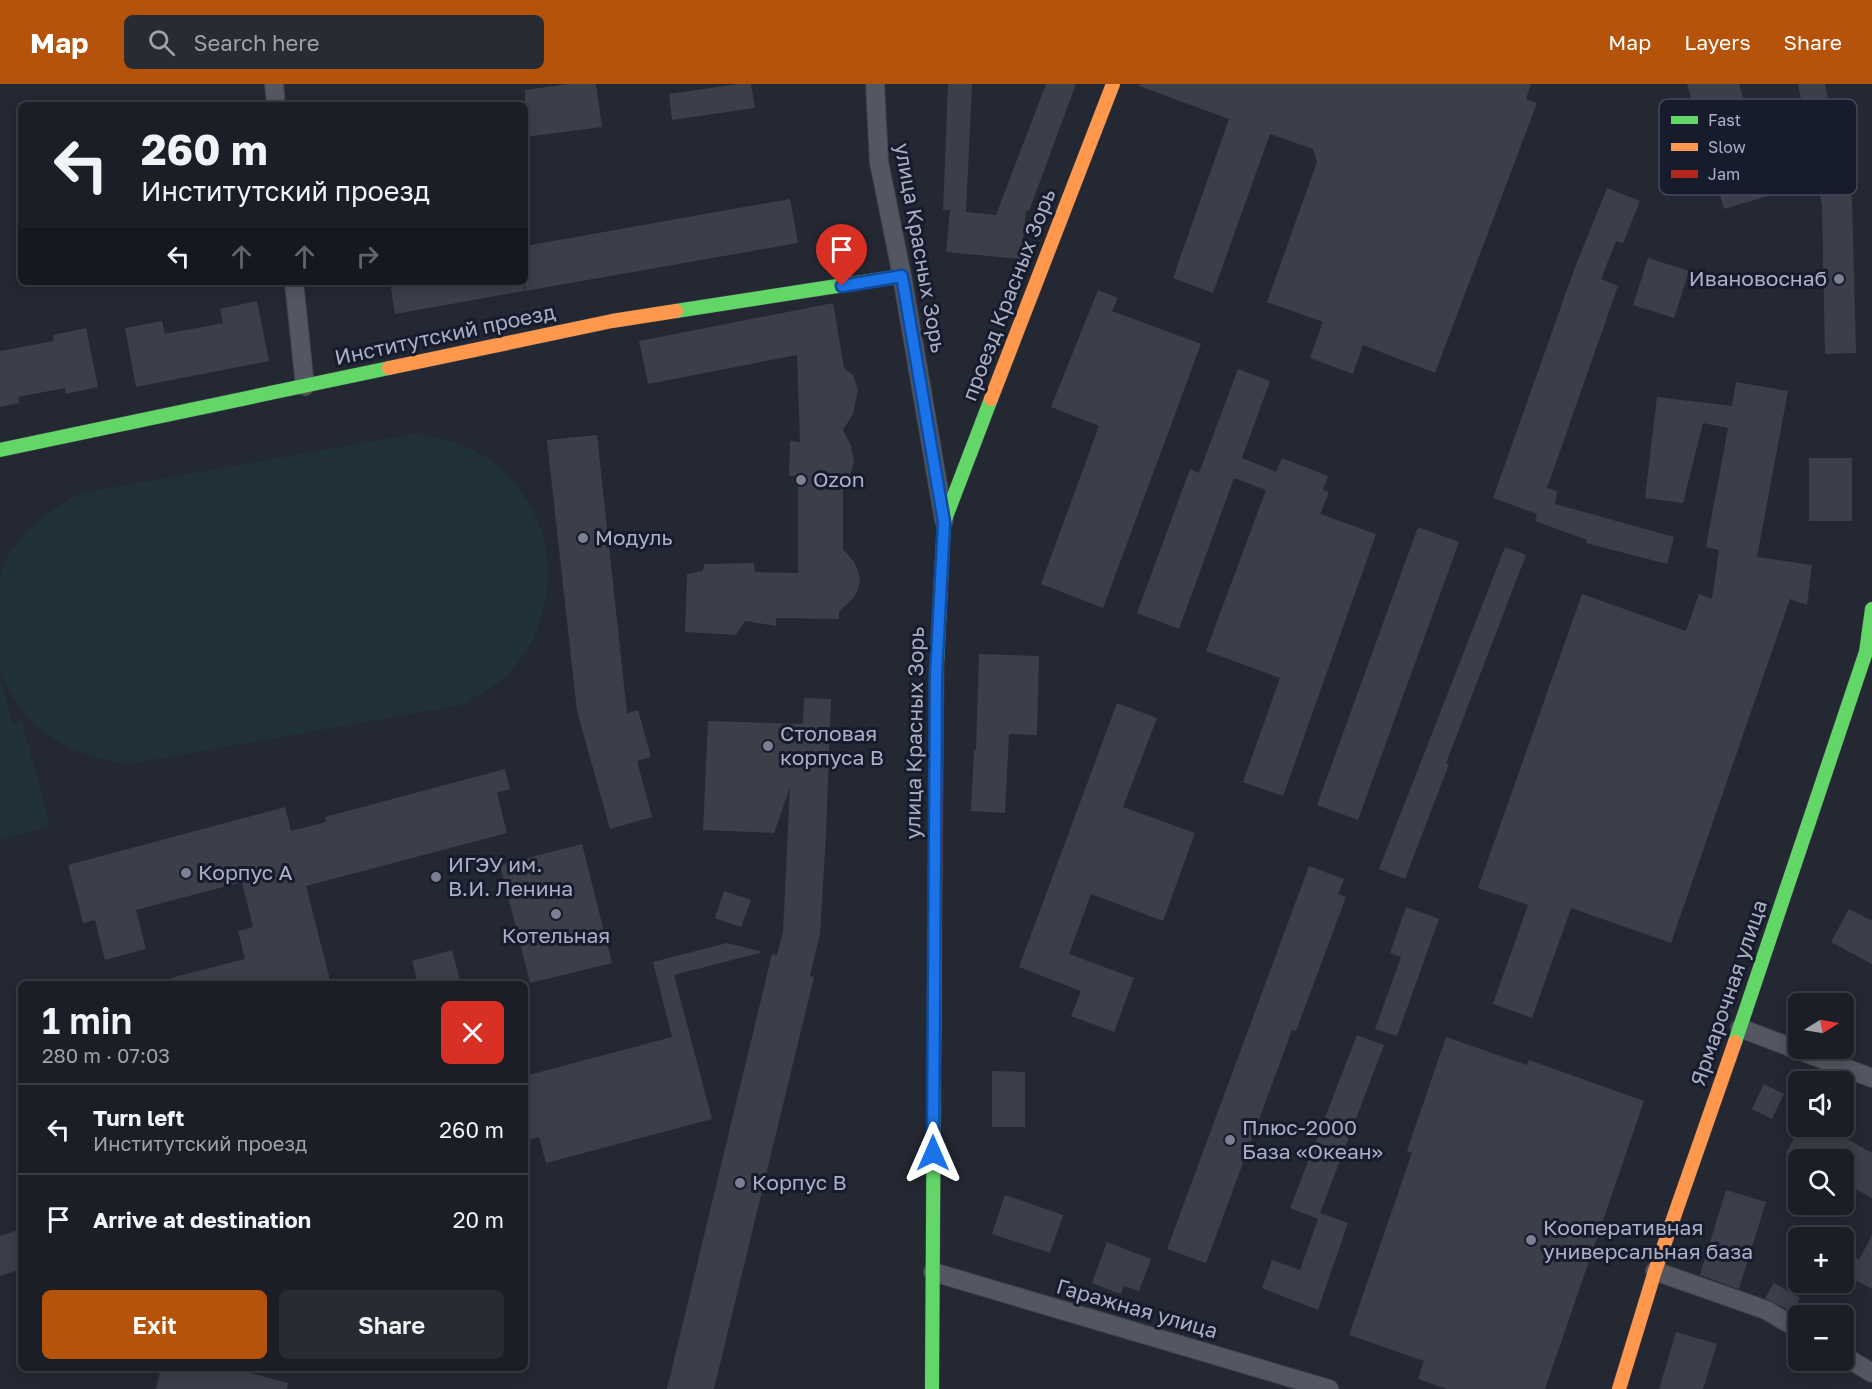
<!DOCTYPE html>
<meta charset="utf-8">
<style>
:root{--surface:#1b1e26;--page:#282b32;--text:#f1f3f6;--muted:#a0a2a7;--line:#393c43;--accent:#b45309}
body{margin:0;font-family:"Golos Text",sans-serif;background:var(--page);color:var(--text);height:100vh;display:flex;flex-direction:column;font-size:22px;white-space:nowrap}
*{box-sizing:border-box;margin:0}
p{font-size:20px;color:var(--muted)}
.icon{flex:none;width:33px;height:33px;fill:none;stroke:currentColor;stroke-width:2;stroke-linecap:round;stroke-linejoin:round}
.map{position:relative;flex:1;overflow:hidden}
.sheet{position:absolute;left:18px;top:897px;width:510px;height:390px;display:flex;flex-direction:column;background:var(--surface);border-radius:9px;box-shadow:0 3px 15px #0003,0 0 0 2px var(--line)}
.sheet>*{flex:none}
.top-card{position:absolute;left:18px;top:18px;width:510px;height:183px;border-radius:9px;box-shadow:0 3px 15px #0003,0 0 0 2px var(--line);background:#1b1e26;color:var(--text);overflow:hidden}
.needle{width:39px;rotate:79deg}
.buttons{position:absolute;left:1788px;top:909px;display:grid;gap:12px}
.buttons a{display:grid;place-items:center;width:66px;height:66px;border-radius:9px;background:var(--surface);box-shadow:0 3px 15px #0003,0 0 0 2px var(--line);font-size:30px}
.pin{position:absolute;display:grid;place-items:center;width:51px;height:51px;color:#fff;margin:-62px -26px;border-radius:50% 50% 50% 0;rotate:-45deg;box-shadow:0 0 6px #0007}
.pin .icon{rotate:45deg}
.me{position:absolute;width:66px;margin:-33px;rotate:0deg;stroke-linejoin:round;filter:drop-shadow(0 0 4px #0008)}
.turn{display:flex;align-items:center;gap:21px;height:126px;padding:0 24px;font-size:27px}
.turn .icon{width:78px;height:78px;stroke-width:2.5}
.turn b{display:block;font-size:42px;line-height:51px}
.lanes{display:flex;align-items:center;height:57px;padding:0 24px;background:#0003;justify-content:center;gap:30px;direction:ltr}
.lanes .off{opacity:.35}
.round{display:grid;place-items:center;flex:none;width:63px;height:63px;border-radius:9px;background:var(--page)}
.head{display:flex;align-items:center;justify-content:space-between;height:102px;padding:0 24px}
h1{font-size:36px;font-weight:600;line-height:45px}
.action{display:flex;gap:12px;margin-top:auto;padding:12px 24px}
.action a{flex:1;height:69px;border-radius:9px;background:var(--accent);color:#fff;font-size:24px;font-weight:600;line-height:69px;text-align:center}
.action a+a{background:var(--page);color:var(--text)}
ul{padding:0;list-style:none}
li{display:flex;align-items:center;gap:18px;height:90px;padding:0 24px;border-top:2px solid var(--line)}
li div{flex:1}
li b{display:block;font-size:22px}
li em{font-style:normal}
header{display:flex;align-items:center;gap:36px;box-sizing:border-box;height:84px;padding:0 30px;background:var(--accent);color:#fff}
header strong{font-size:28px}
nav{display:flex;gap:33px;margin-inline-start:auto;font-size:21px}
.search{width:420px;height:54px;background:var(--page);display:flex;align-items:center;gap:15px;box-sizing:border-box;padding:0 21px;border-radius:9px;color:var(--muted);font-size:22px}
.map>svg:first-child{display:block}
</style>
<header>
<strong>Map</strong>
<div class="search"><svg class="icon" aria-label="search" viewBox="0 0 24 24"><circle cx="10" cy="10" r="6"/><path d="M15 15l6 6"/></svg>Search here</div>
<nav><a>Map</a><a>Layers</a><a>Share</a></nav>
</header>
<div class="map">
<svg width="1872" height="1305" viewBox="0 0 1872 1305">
<rect width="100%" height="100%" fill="#242833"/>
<g fill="#213139">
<path d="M414,350C442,354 468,360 491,377C561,429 567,529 507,591C494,604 477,612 461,621L129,680C70,673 17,643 0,583C0,563 0,543 0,522C0,514 0,503 0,494C8,456 48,426 81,409Z"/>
<path d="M0,591L13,639L22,637L50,743L0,756Z"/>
</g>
<g fill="#3c3f49">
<path d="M568,0H596L602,43L525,53V6Z"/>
<path d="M738,0H751L755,24L672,36L669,10Z"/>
<path d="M948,0H972L966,128L996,131L1046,0H1076L1029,127H1026L1021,175L946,168L950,126H943Z"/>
<path d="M1140,0H1531L1526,15L1537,19L1435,289L1363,261L1353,290L1310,274L1323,238L1267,218L1317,78L1313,65L1270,50L1213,209L1173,194L1229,35L1139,2Z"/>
<path d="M1687,0H1739L1771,111L1724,125Z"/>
<path d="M1798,0H1825L1844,94L1848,93L1852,115L1856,269L1825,270L1822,121Z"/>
<path d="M1607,104L1640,117L1623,159L1616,157L1601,195L1618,202L1547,404L1557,407L1555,420L1674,453L1667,480L1586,459L1587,456L1535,437L1537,430L1493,414L1574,186Z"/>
<path d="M790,115L798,159L525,207V162Z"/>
<path d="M1648,174L1689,187L1674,234L1633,221Z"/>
<path d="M390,198H523L524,207L395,230Z"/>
<path d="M1098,206L1118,214L1112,227L1201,260L1103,524L1041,500L1099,342L1051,323Z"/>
<path d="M257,217L269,277L136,303L125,244L162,237L165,250L223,239L220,225Z"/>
<path d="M833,219L844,284L853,291L858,306L853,330L843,346L851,362L854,378L850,392L843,401V465L854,478L858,487L860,496L858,505L854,513L839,528V535L776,534V542L745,537L736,551L685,548L687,490L703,487L704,480L754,479L755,488L798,489V392H789L790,357L800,358L797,271L648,300L639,257Z"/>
<path d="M86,244L98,303L66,310L65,304L18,313L19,319L0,323V267L54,257L53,251Z"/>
<path d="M1238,285L1270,297L1242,374L1276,388L1282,374L1328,392L1323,406L1329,408L1320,430L1376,450L1283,712L1243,698L1280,594L1206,567L1266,406L1234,394L1179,545L1137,529L1190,385L1199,389Z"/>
<path d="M1736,298L1788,307L1757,473L1812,481L1807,521L1790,515L1671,859L1571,824L1532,934L1493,920L1528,821L1478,804L1582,510L1686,547L1699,510L1712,515L1719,466L1706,463L1728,344L1703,339L1683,419L1645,414L1657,313L1732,322Z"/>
<path d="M597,351L627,629L638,626L651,673L637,677L652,733L610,745L577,627L547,356Z"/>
<rect x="1809" y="374" width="43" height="63"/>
<path d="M1418,443L1459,458L1358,736L1317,721Z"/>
<path d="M1505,463L1526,471L1446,679L1449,680L1405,795L1379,785Z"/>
<path d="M979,570L1039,572L1037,651L1009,650L1005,729L971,727L974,666H976Z"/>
<path d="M804,614L831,615L826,751L820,850L810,892L814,893L714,1305H667L772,870L777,871L783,848L790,703L774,749L703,746L708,637L803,640Z"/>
<path d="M1117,619L1157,634L1123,723L1195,749L1163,837L1091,810L1069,870L1134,894L1114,948L1071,932L1081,907L1019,883Z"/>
<path d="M505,685L510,705L497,709L507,749L306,802L331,900H172L171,894L245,875L238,847L253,843L242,798L136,826L146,865L105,876L95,836L83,839L68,781L285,723L291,747L326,738L325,733Z"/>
<path d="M582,760L612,879L530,899L500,781Z"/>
<path d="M1309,782L1344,795L1338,810L1346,813L1296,947L1292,946L1206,1179L1167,1165Z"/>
<path d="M724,807L751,816L741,843L715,834Z"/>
<path d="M1406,823L1439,835L1397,952L1375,945L1401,873L1390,869Z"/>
<path d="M1849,825L1872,837V880L1831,858Z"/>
<path d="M727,859L763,868L674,891L712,1035L546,1079L539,1053L525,1057V992L672,953L653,878Z"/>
<path d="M452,866L461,900H418L412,877Z"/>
<path d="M1357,951L1384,961L1320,1129L1348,1139L1318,1226L1262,1204L1272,1176L1300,1186L1318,1135L1290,1124Z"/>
<path d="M1446,953L1527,981L1529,976L1644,1017L1545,1305H1447L1418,1295L1424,1277L1349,1251L1412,1069L1407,1067Z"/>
<path d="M992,987L1025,988V1043H992Z"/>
<path d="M1764,1000L1784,1010L1772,1035L1752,1025Z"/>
<path d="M1801,1042H1824L1872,1069V1114L1844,1099V1076H1798L1786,1069Z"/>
<path d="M1726,1106L1766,1118L1739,1205L1700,1191Z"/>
<path d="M1005,1111L1063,1131L1050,1169L992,1150Z"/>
<path d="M21,1145V1185L0,1192V1152Z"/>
<path d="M1872,1151V1205L1844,1190V1168L1859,1176Z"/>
<path d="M1107,1158L1151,1175L1139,1207L1124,1202L1121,1210L1092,1199Z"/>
<path d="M1774,1199L1800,1214L1792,1228L1765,1214Z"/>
<path d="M1676,1248L1717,1260L1703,1305H1659Z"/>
<path d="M161,1284H231L288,1299L287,1305H156Z"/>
</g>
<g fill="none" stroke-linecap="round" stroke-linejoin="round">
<defs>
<g id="street">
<path d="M274,0L276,21"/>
<path d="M875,0L879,78L902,192L944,436"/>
<path d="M294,198L305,302"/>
<path d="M1740,944L1872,994"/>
<path d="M1655,1187L1766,1226L1798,1245"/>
<path d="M933,1188L1329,1305"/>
<path d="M1844,1272L1872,1289"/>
</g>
<g id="fast">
<path d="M676,227L902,192"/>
<path d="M0,366L389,284"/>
<path d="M937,579L944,438L991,315"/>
<path d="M1735,958L1866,568L1872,525"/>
<path d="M932,1305L935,813"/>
</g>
<g id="slow">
<path d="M389,284L612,237L676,227"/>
<path d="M991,315L1113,0"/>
<path d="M1619,1305L1655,1187L1735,958"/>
</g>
<path id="jam" d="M935,813L937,579"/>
</defs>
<use href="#street" stroke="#40434c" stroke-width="20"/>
<use href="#fast" stroke="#40434c" stroke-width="15"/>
<use href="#slow" stroke="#40434c" stroke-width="15"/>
<use href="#jam" stroke="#40434c" stroke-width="15"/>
<use href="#street" stroke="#545662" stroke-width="18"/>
<use href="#fast" stroke="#63d668" stroke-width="14"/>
<use href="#slow" stroke="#ff974d" stroke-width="14"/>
<use href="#jam" stroke="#b3261e" stroke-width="14"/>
</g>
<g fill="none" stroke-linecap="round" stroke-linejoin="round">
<defs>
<path id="route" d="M842,202L902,192L944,438L936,591L933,1069"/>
</defs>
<use href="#route" stroke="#114b97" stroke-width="15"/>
<use href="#route" stroke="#1a73e8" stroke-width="10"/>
</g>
<g fill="#7c8093" stroke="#171c2d" stroke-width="2">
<circle cx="1839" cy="195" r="6"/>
<circle cx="801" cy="396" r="6"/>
<circle cx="583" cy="454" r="6"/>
<circle cx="768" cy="662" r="6"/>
<circle cx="186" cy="789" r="6"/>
<circle cx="436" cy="793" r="6"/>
<circle cx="556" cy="830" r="6"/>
<circle cx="1230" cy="1056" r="6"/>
<circle cx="740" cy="1099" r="6"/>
<circle cx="1531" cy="1156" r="6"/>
</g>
<g text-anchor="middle" stroke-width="6" stroke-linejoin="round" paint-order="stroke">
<g font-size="21" fill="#acb0c6" stroke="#171c2d">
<text transform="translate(920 164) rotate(80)" y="7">улица Красных Зорь</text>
<text transform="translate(1009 211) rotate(-69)" y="7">проезд Красных Зорь</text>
<text transform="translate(445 251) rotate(-12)" y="7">Институтский проезд</text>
<text transform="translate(915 649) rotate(-89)" y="7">улица Красных Зорь</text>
<text transform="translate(1729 909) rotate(-71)" y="7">Ярмарочная улица</text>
<text transform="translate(1137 1225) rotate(16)" y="7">Гаражная улица</text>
</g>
<g font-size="21" fill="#acb0c6" stroke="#171c2d" text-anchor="start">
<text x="1827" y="202" text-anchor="end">Ивановоснаб</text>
<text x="813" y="403">Ozon</text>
<text x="595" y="461">Модуль</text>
<text x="780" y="657">Столовая<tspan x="780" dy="24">корпуса В</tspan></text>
<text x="448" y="788">ИГЭУ им.<tspan x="448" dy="24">В.И. Ленина</tspan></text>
<text x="198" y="796">Корпус А</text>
<text x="556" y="859" text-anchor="middle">Котельная</text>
<text x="1242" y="1051">Плюс-2000<tspan x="1242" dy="24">База «Океан»</tspan></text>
<text x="752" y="1106">Корпус В</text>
<text x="1543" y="1151">Кооперативная<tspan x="1543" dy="24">универсальная база</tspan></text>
</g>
</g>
<rect x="1659" y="15" width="198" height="96" rx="9" fill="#171c2d" stroke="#44485b" stroke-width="1.5"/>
<rect x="1671" y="32" width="27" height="8" fill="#63d668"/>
<rect x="1671" y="59" width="27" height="8" fill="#ff974d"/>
<rect x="1671" y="86" width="27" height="8" fill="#b3261e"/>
<g font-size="16" fill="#acb0c6">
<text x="1708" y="42">Fast</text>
<text x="1708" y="69">Slow</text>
<text x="1708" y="96">Jam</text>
</g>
</svg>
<div class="buttons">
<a><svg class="needle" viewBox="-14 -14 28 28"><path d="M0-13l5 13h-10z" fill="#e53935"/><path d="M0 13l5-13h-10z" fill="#a0a2a7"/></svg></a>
<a><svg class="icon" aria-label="sound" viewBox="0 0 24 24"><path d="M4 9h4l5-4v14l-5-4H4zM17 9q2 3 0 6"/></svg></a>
<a><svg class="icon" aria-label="search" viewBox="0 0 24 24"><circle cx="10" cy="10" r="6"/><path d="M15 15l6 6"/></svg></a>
<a>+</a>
<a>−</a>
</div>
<div class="pin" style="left:842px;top:202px;background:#d93025"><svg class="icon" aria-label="arrive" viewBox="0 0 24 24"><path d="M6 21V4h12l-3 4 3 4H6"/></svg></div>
<svg class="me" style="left:933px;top:1069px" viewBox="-20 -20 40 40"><path d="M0-17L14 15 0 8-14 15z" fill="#1a73e8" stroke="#fff" stroke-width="4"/></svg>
<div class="top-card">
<div class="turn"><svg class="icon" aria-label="left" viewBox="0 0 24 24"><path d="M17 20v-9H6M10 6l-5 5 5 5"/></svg><div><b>260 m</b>Институтский проезд</div></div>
<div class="lanes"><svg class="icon" aria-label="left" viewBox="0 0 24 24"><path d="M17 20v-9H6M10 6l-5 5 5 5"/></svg><svg class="icon off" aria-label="ahead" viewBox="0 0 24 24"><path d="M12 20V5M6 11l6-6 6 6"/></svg><svg class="icon off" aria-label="ahead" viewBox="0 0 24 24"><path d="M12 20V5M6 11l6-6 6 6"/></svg><svg class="icon off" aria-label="right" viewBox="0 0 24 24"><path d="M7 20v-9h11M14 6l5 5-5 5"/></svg></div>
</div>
<section class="sheet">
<div class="head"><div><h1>1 min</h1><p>280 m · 07:03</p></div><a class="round" style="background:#d93025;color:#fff"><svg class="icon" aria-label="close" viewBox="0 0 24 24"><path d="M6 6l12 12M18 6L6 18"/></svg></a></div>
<ul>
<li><svg class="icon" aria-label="left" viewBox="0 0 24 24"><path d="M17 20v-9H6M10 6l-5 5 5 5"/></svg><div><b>Turn left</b><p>Институтский проезд</p></div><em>260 m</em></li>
<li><svg class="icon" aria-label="arrive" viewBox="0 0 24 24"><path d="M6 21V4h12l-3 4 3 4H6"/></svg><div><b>Arrive at destination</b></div><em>20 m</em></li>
</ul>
<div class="action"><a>Exit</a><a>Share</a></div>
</section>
</div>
